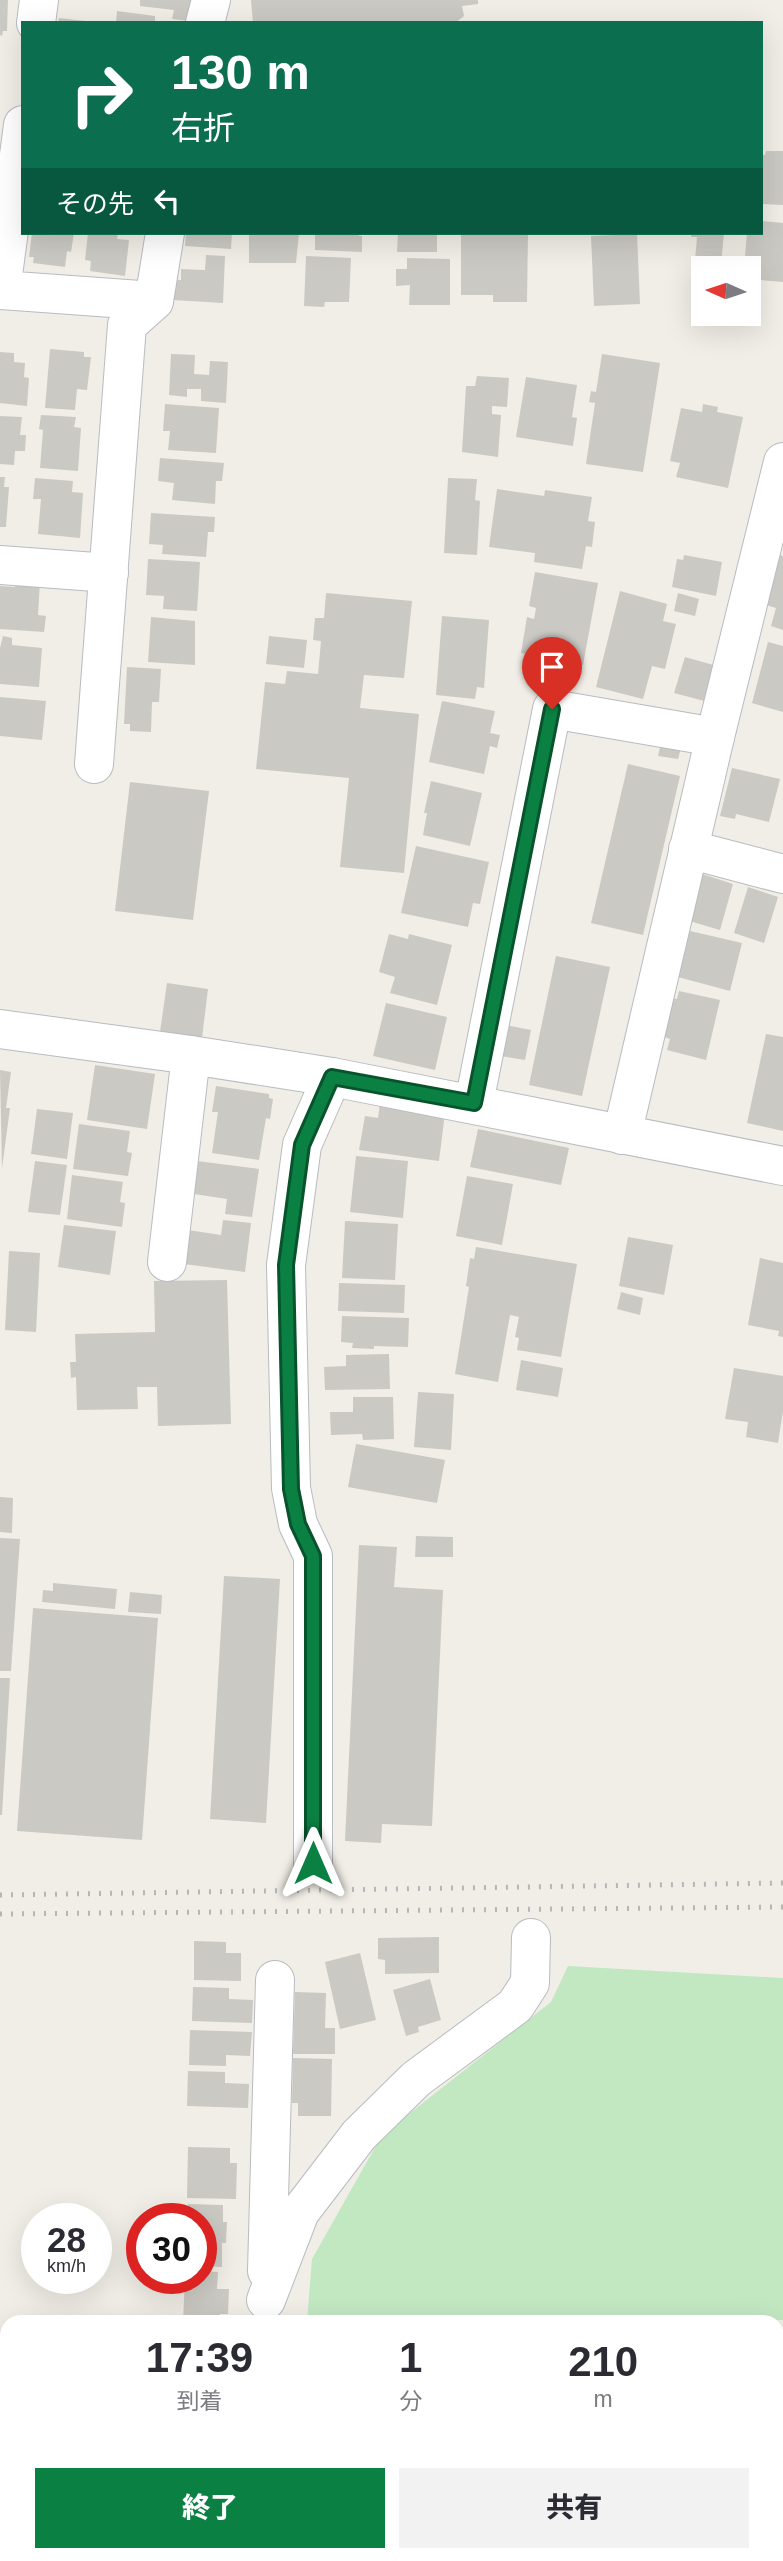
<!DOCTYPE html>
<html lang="ja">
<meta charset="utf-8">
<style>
:root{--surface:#fff;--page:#f2f2f3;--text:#2b2b33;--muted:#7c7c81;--accent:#0b8043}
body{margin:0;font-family:Helvetica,"Noto Sans JP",sans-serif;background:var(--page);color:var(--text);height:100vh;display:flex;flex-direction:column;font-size:26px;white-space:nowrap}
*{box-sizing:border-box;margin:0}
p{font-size:23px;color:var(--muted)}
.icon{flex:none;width:38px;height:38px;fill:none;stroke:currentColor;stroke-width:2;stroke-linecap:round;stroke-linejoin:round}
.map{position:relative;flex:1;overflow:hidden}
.side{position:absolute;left:0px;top:2315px;width:784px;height:247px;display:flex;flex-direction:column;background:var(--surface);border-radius:21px 21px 0 0;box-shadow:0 7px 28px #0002}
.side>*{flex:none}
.hud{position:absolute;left:21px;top:21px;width:742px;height:214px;border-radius:0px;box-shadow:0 7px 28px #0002;background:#0b6e4f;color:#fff;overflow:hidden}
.needle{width:46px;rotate:273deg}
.tools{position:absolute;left:691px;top:256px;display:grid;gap:14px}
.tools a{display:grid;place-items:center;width:70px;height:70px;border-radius:0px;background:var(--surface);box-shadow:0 7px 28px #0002;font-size:35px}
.speed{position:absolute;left:21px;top:2203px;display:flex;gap:14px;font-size:35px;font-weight:700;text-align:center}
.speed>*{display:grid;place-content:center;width:91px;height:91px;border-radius:50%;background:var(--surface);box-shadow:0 7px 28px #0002;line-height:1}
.speed small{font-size:18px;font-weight:400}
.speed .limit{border:10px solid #d22;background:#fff;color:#111}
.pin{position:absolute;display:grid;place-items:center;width:60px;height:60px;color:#fff;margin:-72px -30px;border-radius:50% 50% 50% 0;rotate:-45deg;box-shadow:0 0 7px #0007}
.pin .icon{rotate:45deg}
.me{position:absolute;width:77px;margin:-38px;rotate:0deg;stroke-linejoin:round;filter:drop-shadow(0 0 5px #0008)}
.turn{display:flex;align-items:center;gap:24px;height:147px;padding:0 35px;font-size:32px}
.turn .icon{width:91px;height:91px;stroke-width:2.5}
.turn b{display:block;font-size:49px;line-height:60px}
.then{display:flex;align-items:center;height:66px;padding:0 35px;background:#0003;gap:14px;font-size:26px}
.eta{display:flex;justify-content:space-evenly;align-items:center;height:119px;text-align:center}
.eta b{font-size:42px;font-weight:800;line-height:49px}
.primary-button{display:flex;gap:14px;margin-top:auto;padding:14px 35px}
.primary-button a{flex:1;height:80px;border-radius:0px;background:var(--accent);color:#fff;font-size:28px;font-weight:800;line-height:80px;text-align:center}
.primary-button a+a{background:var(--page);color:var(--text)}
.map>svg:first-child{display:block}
</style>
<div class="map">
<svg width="783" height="2561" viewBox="0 0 783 2561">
<rect width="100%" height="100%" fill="#f0eee6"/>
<path fill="#c2e8c2" d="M568,1966L783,1978V2320L594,2316L521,2322H307L312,2259L382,2135L551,2002Z"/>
<g fill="#cbc9c3">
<path d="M0,0H8L7,31H3L2,36L0,35Z"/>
<path d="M140,0H197L190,21L172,19L174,10L140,6Z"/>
<path d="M251,0H478V4L462,6L464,16L455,23H253Z"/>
<path d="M117,11L155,16V23H116Z"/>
<path d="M59,18L86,21L85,23H58Z"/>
<path d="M766,151H783V205L761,204V155H765Z"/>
<path d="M761,221L783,223V282L749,279V268H744L747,233H761Z"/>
<path d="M32,233H74L71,252L67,251L65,267L33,263L34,257H29Z"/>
<path d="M88,233H118L117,239L129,240L125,276L90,271L91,261L85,260Z"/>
<path d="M186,233H232L231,249L185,246Z"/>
<path d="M249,233H299L296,263H249Z"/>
<path d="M315,233H359V236H362V252L315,250Z"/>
<path d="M398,233H437V252H397Z"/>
<path d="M461,233H528L527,302H493V295H461Z"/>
<path d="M692,233H724L721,265H729L728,268H704V285L693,284L697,237H691Z"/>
<path d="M637,234L640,304L594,306L591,236Z"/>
<path d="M206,255L225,256L223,303L173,300L174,280H181V269L205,270Z"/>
<path d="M306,256L351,258L349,302H325L324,307L304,306Z"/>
<path d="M407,258L450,259V305H409L410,285L396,286V269H407Z"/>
<path d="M50,349L84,352V357H91L87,390L77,389L75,410L45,408Z"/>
<path d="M0,352L14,353V362L25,363L24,377L29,378L27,406L0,403Z"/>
<path d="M171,354L195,355L194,374L209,375L210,361L228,362L226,403L201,401V389H187V397L169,395Z"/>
<path d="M602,354L660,363L643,472L586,464L595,403L589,402L591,391L596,392Z"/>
<path d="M477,376L509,378L507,407L492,406V414L501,415L498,457L462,452L466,386H475Z"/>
<path d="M526,377L577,385L572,417L577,418L573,446L516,437Z"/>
<path d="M165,404L219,408L216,453L168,450L170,431H163Z"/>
<path d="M703,404L718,407L717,412L743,417L728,488L676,477L680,463L670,461L681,408L702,412Z"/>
<path d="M41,415L76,417L74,427L81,428L78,471L40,468L43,430L39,429Z"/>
<path d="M0,416L22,417L20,435H26L25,451H15L14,465L0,464Z"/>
<path d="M160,458L224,463L222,481H216L215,504L172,500L174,483L158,481Z"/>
<path d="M0,477H5L4,487H9L6,527H0Z"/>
<path d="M35,478L73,481L72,492L83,493L80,538L38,534L41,499H33Z"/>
<path d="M448,478L477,479L475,500L480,501L477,555L444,553Z"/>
<path d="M497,489L544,496L545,490L592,497L588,521L595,522L592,547L586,546L582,569L534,562L535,553L489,547Z"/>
<path d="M151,513L215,517L214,532H208L206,557L162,554L163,545L149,544Z"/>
<path d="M684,555L722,562L716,596L672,587L677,559L683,560Z"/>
<path d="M780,555L783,556V630L771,626L776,608L766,605Z"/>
<path d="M148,559L200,562L197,611L163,609L164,596L146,595Z"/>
<path d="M535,572L598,583L583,665L521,653L527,617L534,619L536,608L529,606Z"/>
<path d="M15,581L40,582L38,615L46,616L44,632L0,629V586L15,587Z"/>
<path d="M620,591L667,604L663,621L676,624L665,669L652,666L643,699L596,687Z"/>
<path d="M326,593L412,601L404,678L364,675L360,708L419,714L404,873L340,867L349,778L256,769L265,682L285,684L287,671L318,674L321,641L313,640L315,618H324Z"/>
<path d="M678,593L699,599L695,616L674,611Z"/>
<path d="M442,616L489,620L484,688L477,687L475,699L436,695Z"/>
<path d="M151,617L195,621V665L148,662Z"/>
<path d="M3,636L12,638V645L42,648L39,687L0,684V648Z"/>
<path d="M269,636L307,640L304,668L266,664Z"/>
<path d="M768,642L783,646V712L752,703Z"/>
<path d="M685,657L717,666L708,702L674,693Z"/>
<path d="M127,667L161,669L159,702H152L151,732L130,731V724H124Z"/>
<path d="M0,697L46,701L42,740L0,736Z"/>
<path d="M442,701L495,711L490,733L500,735L497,748L490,746L484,774L429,762Z"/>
<path d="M661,743L681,748L678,759L658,756Z"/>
<path d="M628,764L680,776L643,935L591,923Z"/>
<path d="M732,768L780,779L769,822L736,814L735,819L720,816Z"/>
<path d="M431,781L482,793L470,846L423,835L427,813H424Z"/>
<path d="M130,782L209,791L193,920L115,911Z"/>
<path d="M416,846L489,862L480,904L473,903L468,927L401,913Z"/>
<path d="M699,873L733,884L720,930L686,920Z"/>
<path d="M748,887L778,897L764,943L734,933Z"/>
<path d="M690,931L742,943L730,991L678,977Z"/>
<path d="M389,934L408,939L409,934L452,945L437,1005L390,993L395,977L379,972Z"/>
<path d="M556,956L610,967L582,1096L529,1085Z"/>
<path d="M167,983L208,989L202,1038L160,1032Z"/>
<path d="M679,991L720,1000L706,1060L667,1050L670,1039L662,1036L671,998L677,999Z"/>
<path d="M386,1003L447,1017L435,1070L373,1056Z"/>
<path d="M506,1025L531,1030L525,1060L500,1056Z"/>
<path d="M766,1034L783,1037V1131L747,1123Z"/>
<path d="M95,1065L155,1074L147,1129L87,1120Z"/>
<path d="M0,1070L11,1072L6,1108H10L2,1168Z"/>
<path d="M216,1086L269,1094V1098L273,1099L270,1119L266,1118L259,1160L212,1153L218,1112H212Z"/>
<path d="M380,1103L445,1113L439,1161L359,1150L365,1116L378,1118Z"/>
<path d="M37,1109L73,1113L67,1159L31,1154Z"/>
<path d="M79,1124L130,1131L127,1152L132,1153L128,1176L73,1169Z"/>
<path d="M478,1129L569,1148L561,1185L470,1167Z"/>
<path d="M356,1156L408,1161L403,1218L350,1212Z"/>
<path d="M35,1161L67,1165L60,1215L28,1212Z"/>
<path d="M197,1161L259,1169L252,1217L225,1214L227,1199L194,1194Z"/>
<path d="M72,1175L123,1182L120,1202L125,1203L122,1227L67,1219Z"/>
<path d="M467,1176L513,1184L502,1245L456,1236Z"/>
<path d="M223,1220L251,1223L245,1272L184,1264L188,1230L221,1235Z"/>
<path d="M345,1221L398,1224L395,1280L342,1278Z"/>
<path d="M64,1225L116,1231L110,1275L58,1267Z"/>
<path d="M628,1237L673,1245L664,1295L619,1286Z"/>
<path d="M476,1247L577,1264L561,1357L517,1350L519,1338L515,1337L519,1317L510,1315L498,1382L455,1374L469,1287L466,1286L470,1258L474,1259Z"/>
<path d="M9,1251L40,1253L36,1332L5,1330Z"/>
<path d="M760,1258L783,1263V1337L778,1336L779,1331L748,1325Z"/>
<path d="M227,1280L231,1424L158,1426L157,1387H137L138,1409L77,1410L76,1377L71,1378L70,1362H76L75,1334L155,1332L154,1281Z"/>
<path d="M339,1283L405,1285L404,1313L338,1311Z"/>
<path d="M621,1292L643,1298L640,1315L617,1309Z"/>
<path d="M342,1316L409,1318L408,1347L374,1346V1349L352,1348L353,1343L341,1342Z"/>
<path d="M389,1354L390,1389L325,1390L324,1367L346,1366V1355Z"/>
<path d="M521,1360L563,1368L558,1397L516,1390Z"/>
<path d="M734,1368L783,1376V1411L778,1443L746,1437L748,1422L725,1419Z"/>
<path d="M418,1392L454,1394L451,1450L414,1447Z"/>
<path d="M353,1397H393L394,1439L363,1440L362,1434L331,1435L330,1412H353Z"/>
<path d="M356,1444L445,1460L437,1503L348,1487Z"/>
<path d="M0,1497L13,1498L12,1533L0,1532Z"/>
<path d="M416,1536L453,1537V1557H415Z"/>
<path d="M0,1538L20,1539L11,1671H0Z"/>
<path d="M359,1545L397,1547L394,1587L443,1590L432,1826L382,1824L381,1843L345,1841Z"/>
<path d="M224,1576L280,1579L266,1823L210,1819Z"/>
<path d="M53,1583L117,1589L115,1609L42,1602L43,1590L53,1591Z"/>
<path d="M130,1592L162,1595L161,1614L128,1612Z"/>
<path d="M33,1608L158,1618L142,1840L17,1831Z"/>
<path d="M0,1678H10L2,1815H0Z"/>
<path d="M439,1937V1973L385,1974V1960L378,1959V1938Z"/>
<path d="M194,1941L226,1942V1953H241V1981L194,1980Z"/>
<path d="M360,1953L376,2020L340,2029L325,1962Z"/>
<path d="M430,1979L441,2020L418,2027L419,2032L406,2036L393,1990Z"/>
<path d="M193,1987L229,1988V1999L253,2000L252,2023L192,2021Z"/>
<path d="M295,1992L326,1993L325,2028H335V2054H293Z"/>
<path d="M190,2030L252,2032L250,2056L226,2055V2066L189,2065Z"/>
<path d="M293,2058L332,2059L331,2116H298V2103H292Z"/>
<path d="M188,2071L225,2072V2083L249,2084L248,2108L187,2106Z"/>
<path d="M188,2147L230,2148V2163H237L236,2199L187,2198Z"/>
<path d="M188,2204L223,2205V2222H227L226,2243H222V2267L201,2266V2219H188Z"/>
<path d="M201,2271L218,2272L217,2289H229L228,2314H220V2322H183L185,2278H201Z"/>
<path d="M758,2316L759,2322H726V2317Z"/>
<path d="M7,2340V2382L0,2378V2352Z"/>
<path d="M0,2391L7,2395V2445L0,2456Z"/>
<rect x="188" y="2555" width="55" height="6"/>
<rect x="327" y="2555" width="43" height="6"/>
<rect x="409" y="2555" width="47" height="6"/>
<path d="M473,2555H539L538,2561H472Z"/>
<path d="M619,2555H667L666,2561H619Z"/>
<path d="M713,2555H758L757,2561H713Z"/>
</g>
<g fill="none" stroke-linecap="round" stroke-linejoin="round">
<defs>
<g id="minor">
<path d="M36,23L39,0"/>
<path d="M205,23L211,0"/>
<path d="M23,125L1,290L154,301"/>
<path d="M0,565L109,573"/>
<path d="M94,764L127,325L154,301L165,233"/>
<path d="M688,849L783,874"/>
<path d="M0,1029L191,1055L332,1077L783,1166"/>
<path d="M474,1103L552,709L715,737"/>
<path d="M622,1135L715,737L783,462"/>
<path d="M167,1262L191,1055"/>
<path d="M313,1863V1556L298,1524L291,1488L286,1265L302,1145L332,1077"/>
<path d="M267,2271L275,1980"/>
<path d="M266,2300L300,2212L359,2135L416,2079L515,2006L530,1983L531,1938"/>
<path d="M0,2489L7,2482"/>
<path d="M777,2493H783"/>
<path d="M394,2555L395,2561"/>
<path d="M599,2561L600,2555"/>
</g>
</defs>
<use href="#minor" stroke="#b8bbc0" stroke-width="40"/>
<use href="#minor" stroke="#fff" stroke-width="38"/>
<g stroke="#b5b6b7" stroke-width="5" stroke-dasharray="2 9" stroke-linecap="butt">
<path d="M0,1895L783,1883"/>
<path d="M0,1914L783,1907"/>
</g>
</g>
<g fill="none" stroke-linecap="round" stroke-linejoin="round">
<defs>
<path id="route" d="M313,1863V1556L298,1524L291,1489L286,1265L302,1145L332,1077L474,1103L552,709"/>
</defs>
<use href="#route" stroke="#07532c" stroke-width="18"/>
<use href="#route" stroke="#0b8043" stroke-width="12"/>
</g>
</svg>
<div class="tools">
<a><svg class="needle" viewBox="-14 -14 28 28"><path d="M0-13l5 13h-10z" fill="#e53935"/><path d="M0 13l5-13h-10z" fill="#7c7c81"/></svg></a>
</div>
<div class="speed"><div>28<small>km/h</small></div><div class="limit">30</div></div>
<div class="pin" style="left:552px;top:709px;background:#d93025"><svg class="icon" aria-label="arrive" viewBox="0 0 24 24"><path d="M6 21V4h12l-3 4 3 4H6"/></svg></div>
<svg class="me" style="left:313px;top:1863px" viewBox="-20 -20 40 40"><path d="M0-17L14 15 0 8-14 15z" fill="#0b8043" stroke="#fff" stroke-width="4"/></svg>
<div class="hud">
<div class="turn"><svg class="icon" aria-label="right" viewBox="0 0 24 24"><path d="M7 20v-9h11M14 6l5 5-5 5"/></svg><div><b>130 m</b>右折</div></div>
<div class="then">その先<svg class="icon" aria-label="left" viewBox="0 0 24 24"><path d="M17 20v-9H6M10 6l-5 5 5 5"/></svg></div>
</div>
<section class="side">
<div class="eta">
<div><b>17:39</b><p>到着</p></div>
<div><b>1</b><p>分</p></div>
<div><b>210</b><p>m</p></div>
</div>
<div class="primary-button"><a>終了</a><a>共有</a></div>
</section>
</div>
